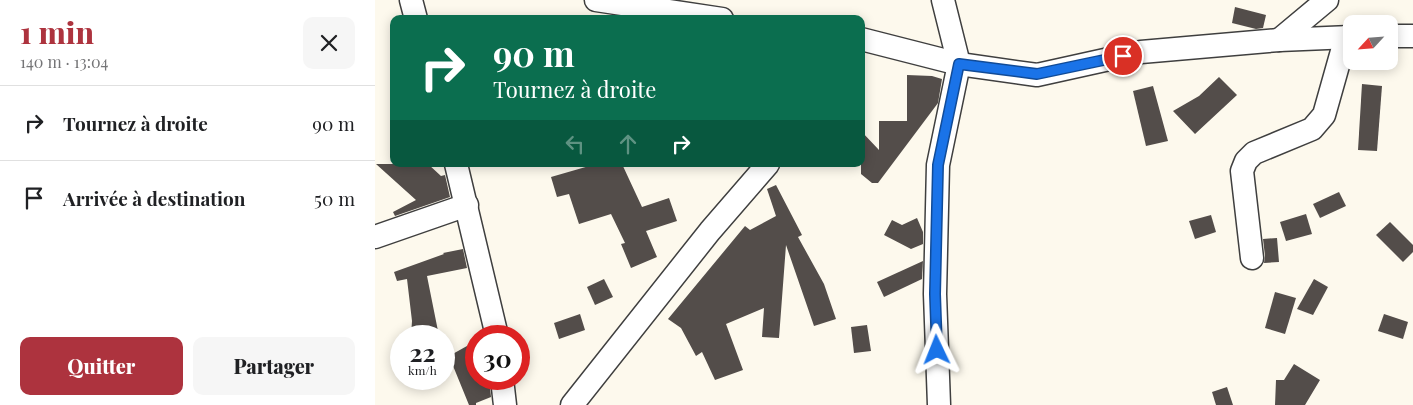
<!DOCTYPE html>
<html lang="fr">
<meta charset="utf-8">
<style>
:root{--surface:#fff;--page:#f6f6f6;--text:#202124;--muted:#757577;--line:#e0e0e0;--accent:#ad333e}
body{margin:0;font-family:"Playfair Display",serif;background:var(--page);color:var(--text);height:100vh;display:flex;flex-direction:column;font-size:19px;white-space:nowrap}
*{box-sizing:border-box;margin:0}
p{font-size:16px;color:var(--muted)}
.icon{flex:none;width:28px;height:28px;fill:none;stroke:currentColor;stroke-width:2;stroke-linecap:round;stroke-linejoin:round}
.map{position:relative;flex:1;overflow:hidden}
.side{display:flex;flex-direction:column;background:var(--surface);width:375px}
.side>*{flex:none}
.top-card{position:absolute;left:15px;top:15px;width:475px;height:152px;border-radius:10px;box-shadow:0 2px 12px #0003;background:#0b6e4f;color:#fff;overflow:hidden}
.needle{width:32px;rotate:244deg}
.fabs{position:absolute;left:968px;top:15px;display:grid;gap:10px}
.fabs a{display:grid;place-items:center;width:55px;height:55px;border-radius:10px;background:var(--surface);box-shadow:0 2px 12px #0003;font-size:25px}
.speed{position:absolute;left:15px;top:325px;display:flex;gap:10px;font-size:25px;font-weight:700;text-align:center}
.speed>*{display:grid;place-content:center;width:65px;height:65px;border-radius:50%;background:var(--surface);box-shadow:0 2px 12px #0003;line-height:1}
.speed small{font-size:12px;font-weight:400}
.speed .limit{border:8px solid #d22;background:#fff;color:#111}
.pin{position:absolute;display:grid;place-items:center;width:42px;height:42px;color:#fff;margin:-21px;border:2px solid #fff;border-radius:50%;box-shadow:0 1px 5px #0007}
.me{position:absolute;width:55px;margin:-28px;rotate:358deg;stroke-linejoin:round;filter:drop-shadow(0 0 4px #0008)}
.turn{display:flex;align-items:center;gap:18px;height:105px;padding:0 20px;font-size:22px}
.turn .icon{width:65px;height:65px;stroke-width:2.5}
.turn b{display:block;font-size:35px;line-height:42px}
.lanes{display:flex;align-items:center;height:48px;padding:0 20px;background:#0003;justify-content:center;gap:25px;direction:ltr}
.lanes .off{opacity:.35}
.round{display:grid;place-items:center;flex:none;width:52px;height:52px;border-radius:10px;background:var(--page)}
.summary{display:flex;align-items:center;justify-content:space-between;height:85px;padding:0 20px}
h1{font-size:30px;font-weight:800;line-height:38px;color:var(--accent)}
.cta{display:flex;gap:10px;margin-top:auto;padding:10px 20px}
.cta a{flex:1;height:58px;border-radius:10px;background:var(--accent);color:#fff;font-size:20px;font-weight:800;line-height:58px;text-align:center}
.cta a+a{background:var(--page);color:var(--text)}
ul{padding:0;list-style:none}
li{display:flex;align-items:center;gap:15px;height:75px;padding:0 20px;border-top:1px solid var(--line)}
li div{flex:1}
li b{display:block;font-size:19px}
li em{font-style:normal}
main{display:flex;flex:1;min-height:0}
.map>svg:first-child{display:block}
</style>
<main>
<section class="side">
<div class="summary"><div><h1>1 min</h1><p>140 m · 13:04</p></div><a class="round"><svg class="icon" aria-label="close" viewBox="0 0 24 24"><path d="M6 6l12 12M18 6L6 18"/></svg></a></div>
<ul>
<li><svg class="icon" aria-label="right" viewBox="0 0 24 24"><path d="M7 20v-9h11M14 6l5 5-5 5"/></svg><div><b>Tournez à droite</b></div><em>90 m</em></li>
<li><svg class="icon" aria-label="arrive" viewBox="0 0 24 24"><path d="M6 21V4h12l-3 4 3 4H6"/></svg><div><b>Arrivée à destination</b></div><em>50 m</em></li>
</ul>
<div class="cta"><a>Quitter</a><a>Partager</a></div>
</section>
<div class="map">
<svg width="1038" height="405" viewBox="0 0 1038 405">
<rect width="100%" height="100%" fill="#fdf9ed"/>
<g fill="#534d4a">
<path d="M860,7L891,15L888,28L881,29L857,23Z"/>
<path d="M532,75L557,76L567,79L563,103L503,183H497L486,174V131L504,150V121H532Z"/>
<path d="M844,77L862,95L820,134L798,111L824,96Z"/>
<path d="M987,84L1007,86L1002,151L983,150Z"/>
<path d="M778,86L793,141L771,146L758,91Z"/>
<path d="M1,164H53L66,176L70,175L75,197L20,216L18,212L41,200Z"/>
<path d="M221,164H247L267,207L294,198L302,221L271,231L282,257L256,268L246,244L250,243L236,214L204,224L194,194L182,197L176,177Z"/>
<path d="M401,185L427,235L423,237L449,284L461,319L439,326L411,245L404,338L387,337L389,308L351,324L368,370L340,380L327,352L321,356L306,328L293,319L370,226L375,230L401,216L392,189Z"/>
<path d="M964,192L971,206L945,218L938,204Z"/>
<path d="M931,214L937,234L911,241L905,222Z"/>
<path d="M836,215L841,232L820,239L814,221Z"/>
<path d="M542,218L548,232V244L536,249L509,235L517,220L527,225Z"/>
<path d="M1015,222L1038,245V252L1028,262L1001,235Z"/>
<path d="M902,238L904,262L889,263L890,256L888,239Z"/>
<path d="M88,249L92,268L52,276L64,336H36L37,321L32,279L22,281L19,272L69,254L68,253Z"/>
<path d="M548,261L547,279L509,297L502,282Z"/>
<path d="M229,279L238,297L220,305L212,287Z"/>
<path d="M939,279L953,287L938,315L922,309Z"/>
<path d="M900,292L921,298L910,334L890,328Z"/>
<path d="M205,314L210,330L184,339L179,323Z"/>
<path d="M1009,314L1033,322L1028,339L1003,331Z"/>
<path d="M492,325L496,351L479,353L476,327Z"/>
<path d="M101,341V379H114L116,397L101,403V405H94L74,356Z"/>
<path d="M919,364L945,380L930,405H900L901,380H909Z"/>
<path d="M852,387L858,405H841L837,392Z"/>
</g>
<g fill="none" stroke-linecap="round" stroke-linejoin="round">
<defs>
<g id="minor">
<path d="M36,0L41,19"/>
<path d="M221,0L347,19"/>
<path d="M1014,36H1038"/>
<path d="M486,39L584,64L662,75L766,52L904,40L976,37"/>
<path d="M904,40L952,0"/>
<path d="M81,164L122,336"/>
<path d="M0,237L92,205"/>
<path d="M877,258L867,171L871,161L879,153L937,129L949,115L971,37"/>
<path d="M127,379L130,405"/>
<path d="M197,405L335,231L393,164"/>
<path d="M564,405L560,294L563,165L584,64L568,0"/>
</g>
</defs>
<use href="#minor" stroke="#3f3f3f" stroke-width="25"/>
<use href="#minor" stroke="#fff" stroke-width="22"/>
</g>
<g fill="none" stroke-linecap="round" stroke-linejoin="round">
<defs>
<path id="route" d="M562,350L560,294L563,165L584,64L662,74L748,56"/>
</defs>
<use href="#route" stroke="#114b97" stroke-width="12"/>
<use href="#route" stroke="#1a73e8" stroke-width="9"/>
</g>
</svg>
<div class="fabs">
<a><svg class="needle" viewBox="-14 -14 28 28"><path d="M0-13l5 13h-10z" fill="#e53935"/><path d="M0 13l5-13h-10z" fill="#757577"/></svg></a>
</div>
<div class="speed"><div>22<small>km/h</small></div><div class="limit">30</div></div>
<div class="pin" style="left:748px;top:56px;background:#d93025"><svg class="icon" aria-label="arrive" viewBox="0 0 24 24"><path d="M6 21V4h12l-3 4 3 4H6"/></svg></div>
<svg class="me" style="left:562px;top:350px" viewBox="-20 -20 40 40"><path d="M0-17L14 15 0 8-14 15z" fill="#1a73e8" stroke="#fff" stroke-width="4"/></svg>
<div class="top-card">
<div class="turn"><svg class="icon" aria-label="right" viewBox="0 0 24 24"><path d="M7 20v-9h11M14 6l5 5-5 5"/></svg><div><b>90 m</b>Tournez à droite</div></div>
<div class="lanes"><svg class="icon off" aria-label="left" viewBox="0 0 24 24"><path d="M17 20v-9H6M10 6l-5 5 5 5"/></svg><svg class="icon off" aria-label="ahead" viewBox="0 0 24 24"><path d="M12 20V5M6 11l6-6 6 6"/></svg><svg class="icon" aria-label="right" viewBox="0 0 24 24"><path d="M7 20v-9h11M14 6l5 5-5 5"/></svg></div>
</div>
</div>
</main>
